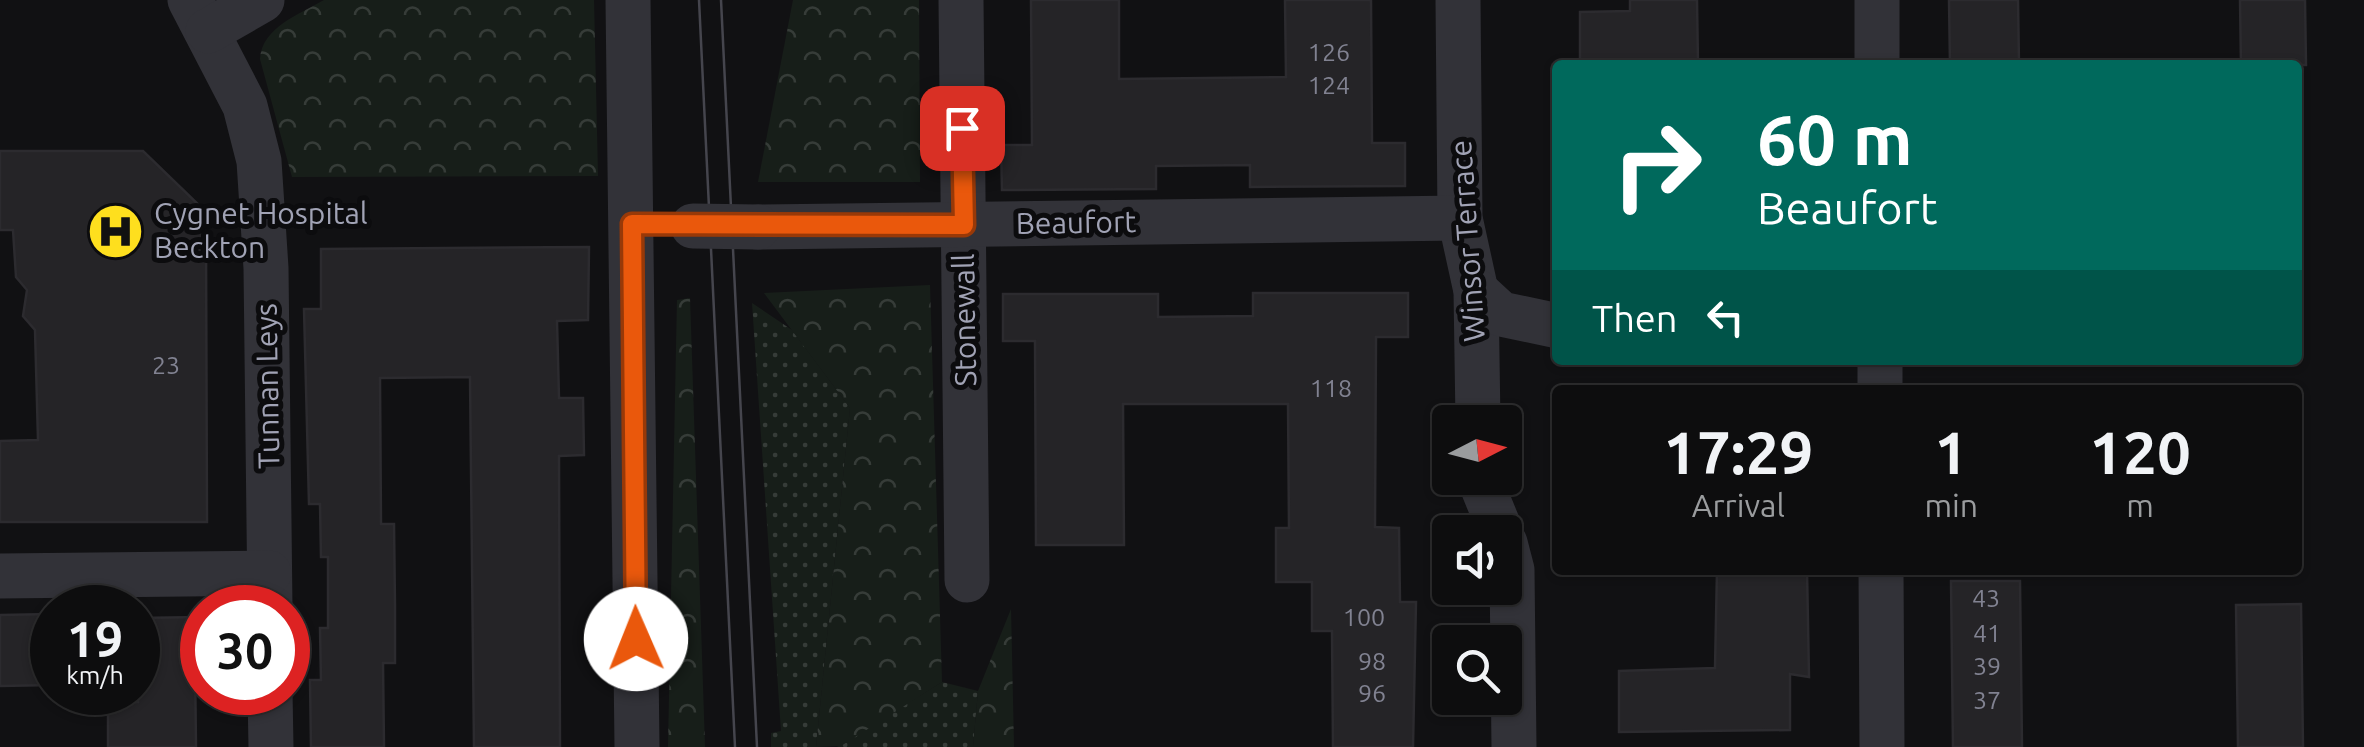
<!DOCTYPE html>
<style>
:root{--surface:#0d0d0e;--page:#161617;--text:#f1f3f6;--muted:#9a9c9e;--line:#2d2d2e}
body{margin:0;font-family:Ubuntu,sans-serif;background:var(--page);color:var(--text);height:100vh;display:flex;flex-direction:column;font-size:38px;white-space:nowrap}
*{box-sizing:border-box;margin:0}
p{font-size:32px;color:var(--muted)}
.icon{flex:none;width:55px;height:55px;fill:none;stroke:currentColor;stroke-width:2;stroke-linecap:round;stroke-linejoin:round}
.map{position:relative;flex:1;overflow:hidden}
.panel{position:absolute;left:1552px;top:385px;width:750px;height:190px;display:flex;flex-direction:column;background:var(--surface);border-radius:10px;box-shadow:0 2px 8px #0004,0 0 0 2px var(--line)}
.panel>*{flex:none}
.top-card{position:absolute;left:1552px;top:60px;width:750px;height:305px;border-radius:10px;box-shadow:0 2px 8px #0004,0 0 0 2px var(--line);background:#00695c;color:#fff;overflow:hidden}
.needle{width:65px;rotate:84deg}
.fabs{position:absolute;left:1432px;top:405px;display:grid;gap:20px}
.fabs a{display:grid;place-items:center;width:90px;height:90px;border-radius:10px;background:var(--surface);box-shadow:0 2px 8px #0004,0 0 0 2px var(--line);font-size:50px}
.speed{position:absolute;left:30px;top:585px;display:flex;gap:20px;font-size:50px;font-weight:700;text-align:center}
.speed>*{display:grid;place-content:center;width:130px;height:130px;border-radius:50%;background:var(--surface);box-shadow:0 2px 8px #0004,0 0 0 2px var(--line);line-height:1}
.speed small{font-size:25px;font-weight:400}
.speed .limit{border:15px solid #d22;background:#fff;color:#111}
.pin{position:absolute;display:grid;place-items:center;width:85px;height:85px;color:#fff;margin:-42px;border-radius:20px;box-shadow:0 5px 15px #0006}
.me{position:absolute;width:110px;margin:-55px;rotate:359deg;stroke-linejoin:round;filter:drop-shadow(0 0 8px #0008)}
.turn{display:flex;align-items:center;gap:35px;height:210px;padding:0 40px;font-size:45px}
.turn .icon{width:130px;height:130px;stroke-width:2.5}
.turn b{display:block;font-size:70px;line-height:85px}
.then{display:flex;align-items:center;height:95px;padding:0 40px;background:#0003;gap:20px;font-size:38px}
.eta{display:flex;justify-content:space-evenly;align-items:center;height:170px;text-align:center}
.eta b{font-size:60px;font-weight:700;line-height:70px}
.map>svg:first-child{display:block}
</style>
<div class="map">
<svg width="2364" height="747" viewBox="0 0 2364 747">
<defs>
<pattern id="grass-dots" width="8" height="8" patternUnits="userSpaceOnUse" patternTransform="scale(2.5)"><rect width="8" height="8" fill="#171e19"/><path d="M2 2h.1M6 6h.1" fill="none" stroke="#363c38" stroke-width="1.8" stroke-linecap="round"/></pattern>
<pattern id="forest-crowns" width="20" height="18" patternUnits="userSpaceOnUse" patternTransform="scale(2.5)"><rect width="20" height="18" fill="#171e19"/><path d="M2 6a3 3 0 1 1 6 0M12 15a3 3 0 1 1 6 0" fill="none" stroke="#363c38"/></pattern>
</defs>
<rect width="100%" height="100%" fill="#111113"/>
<g fill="url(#grass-dots)">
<path d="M752,303L792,330L850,408L816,747H771V733L781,731Z"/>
<path d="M942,682L978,691L973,747H837Z"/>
</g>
<g fill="url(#forest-crowns)">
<path d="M324,0H594L598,176L292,177L260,59C262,27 300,14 324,0Z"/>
<path d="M793,0H919L920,182H758Z"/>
<path d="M930,285L942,682L841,746L816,747L850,408L764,293Z"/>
<path d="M690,298L705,747H668L677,300Z"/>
<path d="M1011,609L1014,747H973L978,691Z"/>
</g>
<g fill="#252427" stroke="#2c2b2f" stroke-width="2.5">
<path d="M1031,0H1119V79L1286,77L1285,0H1371L1372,143H1405V186L1250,187V165L1156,166V189L1002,190L1001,145H1032Z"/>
<path d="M1630,0H1697L1698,65H1580V12L1630,11Z"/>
<path d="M1949,0H2018L2019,65H1950Z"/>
<path d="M2240,0H2305L2306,65H2241Z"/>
<path d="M0,151H143L203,209L191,222L206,237L207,522H0V441L38,440L35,330L23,316L27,290L16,277L13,230H0Z"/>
<path d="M589,247L588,320L557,321L559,398H583L584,455L559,456L560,747H474L470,377L380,378L381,524H394L395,605V663H383L384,747H311L310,680H321L320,628H328V557H321L320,504H309L304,309H321V249Z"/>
<path d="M1253,293H1408V337H1376L1375,527L1399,528L1400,602H1416L1413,747H1333L1332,631H1312V582H1276V528H1289L1288,404H1123L1124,545H1036L1035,341H1003V294H1158V317L1253,316Z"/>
<path d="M1717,570H1807L1809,677L1790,674V730L1619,732V671L1715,668Z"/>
<path d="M1951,581H2020L2022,747H1953Z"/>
<path d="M2301,604L2303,747H2238L2236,605Z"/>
<path d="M52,614V685L0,686V615Z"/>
<path d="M202,617V662H195L196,747H108V703L138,702V618Z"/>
</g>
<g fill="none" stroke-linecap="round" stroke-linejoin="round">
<g stroke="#323238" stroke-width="45">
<path d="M190,0L245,106L259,161L266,268L270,608"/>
<path d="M628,0L637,747"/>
<path d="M961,0L967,580"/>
<path d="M1458,0L1460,218L1476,291L1478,422"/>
<path d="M1877,0V65"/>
<path d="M208,31L262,0"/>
<path d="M758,227L1460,218"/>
<path d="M1476,291L1501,314L1558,326"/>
<path d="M1880,390V360"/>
<path d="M1479,478L1501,532"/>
<path d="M1505,543L1512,570L1514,747"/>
<path d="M1881,570L1882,747"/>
<path d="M0,576L269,573"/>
<path d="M270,692L271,747"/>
</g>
<g stroke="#45454d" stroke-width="2.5">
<path d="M699,0L735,747"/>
<path d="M721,0L757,747"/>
</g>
<path stroke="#323238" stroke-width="45" d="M693,226L758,227"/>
</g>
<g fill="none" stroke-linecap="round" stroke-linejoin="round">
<defs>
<path id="route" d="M636,639L632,224L964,225L962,128"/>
</defs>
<use href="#route" stroke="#983908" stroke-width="25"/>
<use href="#route" stroke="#ea580c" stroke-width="18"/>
</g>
<defs>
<symbol id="hospital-disc" viewBox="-11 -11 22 22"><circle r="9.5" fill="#fedf1e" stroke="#0c0c0e"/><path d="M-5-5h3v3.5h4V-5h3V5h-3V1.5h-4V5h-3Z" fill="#111"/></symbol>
</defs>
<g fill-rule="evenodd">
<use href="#hospital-disc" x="84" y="200" width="63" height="63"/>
</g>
<g text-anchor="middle" stroke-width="10" stroke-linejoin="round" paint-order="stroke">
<g font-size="25" fill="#818291">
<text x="1329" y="61">126</text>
<text x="1329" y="94">124</text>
<text x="166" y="374">23</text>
<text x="1331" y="397">118</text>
<text x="1986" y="607">43</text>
<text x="1364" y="626">100</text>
<text x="1987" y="642">41</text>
<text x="1372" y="670">98</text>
<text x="1987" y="675">39</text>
<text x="1372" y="702">96</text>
<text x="1987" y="709">37</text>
</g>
<g font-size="30" fill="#a1a3b5" stroke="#0c0c0e" text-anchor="start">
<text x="154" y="224">Cygnet Hospital<tspan x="154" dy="34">Beckton</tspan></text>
</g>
<g font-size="30" fill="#a1a3b5" stroke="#0c0c0e">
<text transform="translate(1076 223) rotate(-1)" y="10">Beaufort</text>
<text transform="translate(1468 241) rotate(-94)" y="10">Winsor Terrace</text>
<text transform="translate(965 320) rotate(-91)" y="10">Stonewall</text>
<text transform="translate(268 386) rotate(-91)" y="10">Tunnan Leys</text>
</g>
</g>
</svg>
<div class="fabs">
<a><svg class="needle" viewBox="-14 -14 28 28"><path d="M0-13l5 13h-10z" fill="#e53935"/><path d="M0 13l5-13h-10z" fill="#9a9c9e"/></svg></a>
<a><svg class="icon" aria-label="sound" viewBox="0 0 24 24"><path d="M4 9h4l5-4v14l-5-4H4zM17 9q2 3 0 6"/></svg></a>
<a><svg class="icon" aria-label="search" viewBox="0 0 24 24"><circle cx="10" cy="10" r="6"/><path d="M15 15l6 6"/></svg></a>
</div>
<div class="speed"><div>19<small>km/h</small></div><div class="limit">30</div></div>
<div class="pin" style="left:962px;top:128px;background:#d93025"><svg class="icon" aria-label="arrive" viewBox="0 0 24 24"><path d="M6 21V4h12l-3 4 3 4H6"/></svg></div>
<svg class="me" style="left:636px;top:639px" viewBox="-20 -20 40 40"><circle r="19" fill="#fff"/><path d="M0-13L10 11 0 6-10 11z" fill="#ea580c"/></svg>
<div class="top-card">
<div class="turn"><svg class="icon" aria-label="right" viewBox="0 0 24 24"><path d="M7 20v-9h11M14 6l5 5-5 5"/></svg><div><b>60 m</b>Beaufort</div></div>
<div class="then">Then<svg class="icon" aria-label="left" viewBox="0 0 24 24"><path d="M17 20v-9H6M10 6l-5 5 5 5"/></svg></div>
</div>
<section class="panel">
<div class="eta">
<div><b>17:29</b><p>Arrival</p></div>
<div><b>1</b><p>min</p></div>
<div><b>120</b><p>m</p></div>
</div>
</section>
</div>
